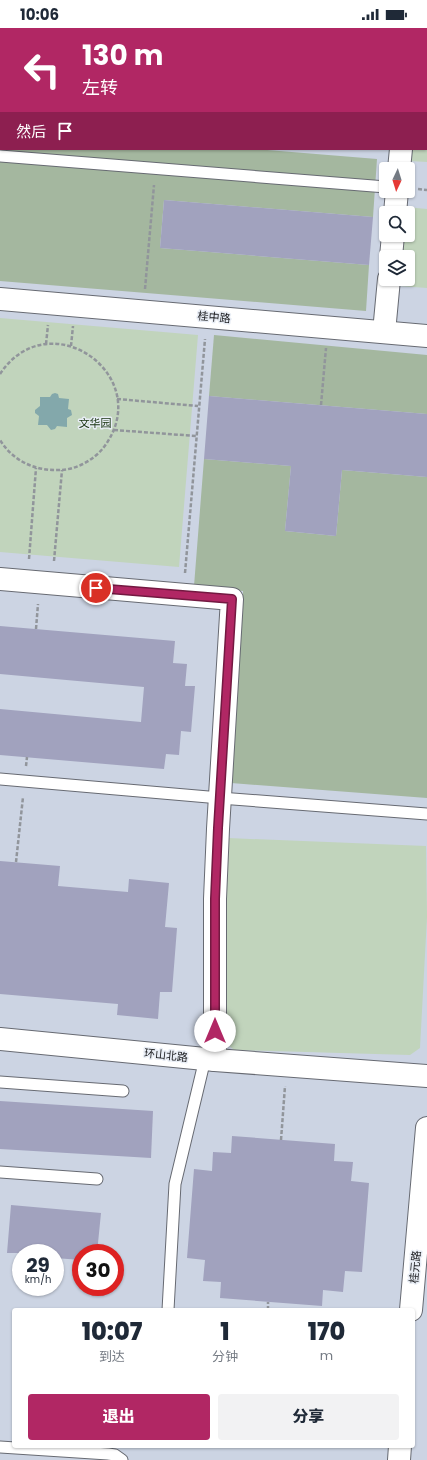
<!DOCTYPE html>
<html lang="zh">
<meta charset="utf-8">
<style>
:root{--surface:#fff;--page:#f2f2f3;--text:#1f2937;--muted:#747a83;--accent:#b12764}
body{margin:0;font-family:Poppins,"Noto Sans SC",sans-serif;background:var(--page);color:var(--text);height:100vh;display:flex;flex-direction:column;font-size:15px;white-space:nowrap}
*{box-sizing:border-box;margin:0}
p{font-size:13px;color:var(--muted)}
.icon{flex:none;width:22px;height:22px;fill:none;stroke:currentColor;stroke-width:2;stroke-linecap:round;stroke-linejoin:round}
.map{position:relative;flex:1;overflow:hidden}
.panel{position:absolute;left:12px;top:1280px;width:403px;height:140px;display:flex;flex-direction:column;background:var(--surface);border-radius:4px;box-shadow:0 1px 3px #0004}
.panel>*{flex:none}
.banner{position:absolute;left:0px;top:0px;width:427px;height:122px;box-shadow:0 1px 3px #0004;background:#b12764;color:#fff;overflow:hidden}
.needle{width:26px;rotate:184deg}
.fabs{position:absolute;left:379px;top:134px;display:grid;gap:8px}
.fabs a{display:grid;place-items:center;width:36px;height:36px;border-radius:4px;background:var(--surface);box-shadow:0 1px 3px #0004;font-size:20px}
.speed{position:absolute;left:12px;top:1216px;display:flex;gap:8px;font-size:20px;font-weight:700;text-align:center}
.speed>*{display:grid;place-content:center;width:52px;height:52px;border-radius:50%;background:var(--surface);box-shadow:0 1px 3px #0004;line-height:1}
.speed small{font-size:10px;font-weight:400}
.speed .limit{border:6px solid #d22;background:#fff;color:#111}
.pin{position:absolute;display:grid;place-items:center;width:34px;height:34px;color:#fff;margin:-17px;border:2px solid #fff;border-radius:50%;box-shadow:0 1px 4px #0007}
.me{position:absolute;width:44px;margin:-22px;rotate:0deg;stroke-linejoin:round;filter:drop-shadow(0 0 3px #0008)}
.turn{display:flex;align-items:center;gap:14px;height:84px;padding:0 16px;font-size:18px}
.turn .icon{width:52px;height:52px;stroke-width:2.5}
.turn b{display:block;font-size:28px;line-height:34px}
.then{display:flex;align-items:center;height:38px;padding:0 16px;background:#0003;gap:8px;font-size:15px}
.eta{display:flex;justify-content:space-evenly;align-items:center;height:68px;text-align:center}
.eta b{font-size:24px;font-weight:800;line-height:28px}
.button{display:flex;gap:8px;margin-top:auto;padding:8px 16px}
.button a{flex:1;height:46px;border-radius:4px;background:var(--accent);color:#fff;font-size:16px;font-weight:800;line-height:46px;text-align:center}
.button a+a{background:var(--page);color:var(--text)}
.status{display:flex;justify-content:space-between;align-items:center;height:28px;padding:0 20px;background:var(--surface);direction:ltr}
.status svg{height:11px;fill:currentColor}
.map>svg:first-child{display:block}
</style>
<div class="status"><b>10:06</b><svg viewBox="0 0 49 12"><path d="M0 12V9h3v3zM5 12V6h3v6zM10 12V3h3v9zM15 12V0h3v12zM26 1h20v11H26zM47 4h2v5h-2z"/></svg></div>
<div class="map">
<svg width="427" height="1432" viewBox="0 0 427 1432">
<rect width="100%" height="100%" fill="#dbe0e8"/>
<path fill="#ccd4e3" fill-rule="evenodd" d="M0,0H427V1432H0ZM1,1H426V121H1ZM386,141H408V163H386ZM386,185H408V207H386ZM386,229H408V251H386ZM21,1225H55V1259H21ZM81,1225H115V1259H81ZM14,1282H413V1418H14Z"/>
<g fill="#c1d4bc">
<path d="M420,0H427V134L409,133L410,121H426V1Z"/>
<path d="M406,179L427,181V260L399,258L400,251H408V229H401L403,207H408V185H405Z"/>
<path d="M0,290L198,307L179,539L0,524Z"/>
<path d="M228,810L426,818L427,889L420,1020L410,1027L234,1022L226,1015L225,816Z"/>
</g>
<g fill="#a4b79f">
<path d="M0,0H177L1,1V121H255L377,131L373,189L164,172L160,220L369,237L366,283L0,253Z"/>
<path d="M214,307L427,327V386L209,368Z"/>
<path d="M204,431L291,438L285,503L336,508L342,442L427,449V770L231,755L243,563L194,558Z"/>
</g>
<path fill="#83a8ab" d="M55,365L58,366L59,370L69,371L68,381L71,382L72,387L67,390V399L57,398L55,401L51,402L47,397H38L39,388L35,385V382L40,378V369H50L52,366Z"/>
<g fill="#a1a2be">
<path d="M164,172L373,189L369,237L160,220Z"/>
<path d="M209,368L427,386V449L342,442L336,508L285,503L291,438L204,431Z"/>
<path d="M0,598L175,613L173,635L187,636L185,658H195L191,704L181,703L179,727L166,726L164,741L0,727V681L141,694L144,659L0,646Z"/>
<path d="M0,833L60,838L58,858L128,864L129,851L169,855L165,899L177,900L172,964H160L158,991L117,987L118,976L0,966Z"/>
<path d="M0,1073L153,1083L151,1130L0,1121Z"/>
<path d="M232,1108L335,1116L334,1133L353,1134L351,1153L369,1155L362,1244L345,1243L343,1264L323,1262L322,1278L220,1270L221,1254L203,1253L205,1232L187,1230L194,1141L212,1143L213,1124L231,1125Z"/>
<path d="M11,1177L101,1185L97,1225H81V1232L55,1230V1225H7Z"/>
</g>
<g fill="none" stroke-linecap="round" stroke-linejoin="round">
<defs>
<g id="service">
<path d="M0,128L386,159"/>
<path d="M0,751L220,770L427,786"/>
<path d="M0,1054L123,1063"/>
<path d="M0,1144L97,1151"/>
<path d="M168,1282L175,1156L205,1031"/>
<path d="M0,1419L108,1426L115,1427L122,1432"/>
</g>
<g id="minor">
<path d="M412,1V0"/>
<path d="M0,24H1"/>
<path d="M399,141L401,121"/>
<path d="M395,185L397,163"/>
<path d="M391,229L393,207"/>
<path d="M0,271L427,308"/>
<path d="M384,304L389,251"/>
<path d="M0,551L232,571L218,801L215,871V1032"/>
<path d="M0,1011L215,1032L427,1048"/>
<path d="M411,1282L427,1100"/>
<path d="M399,1432L400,1418"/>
</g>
</defs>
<use href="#service" stroke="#676a72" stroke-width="13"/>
<use href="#minor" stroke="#676a72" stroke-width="24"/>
<g stroke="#91959b" stroke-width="2.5" stroke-dasharray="4 2" stroke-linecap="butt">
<path d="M167,1V0"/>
<path d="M0,68L1,56"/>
<path d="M418,161L427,162"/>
<path d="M145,261L154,157"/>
<path d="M46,316L48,297"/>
<path d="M71,318L73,298"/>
<path d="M0,346C49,272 157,348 104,419C94,432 76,442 59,442C35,443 13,433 0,412"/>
<path d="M117,371L198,378"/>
<path d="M321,377L326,320"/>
<path d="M114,402L196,408"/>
<path d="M29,531L36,440"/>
<path d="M54,533L62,442"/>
<path d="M185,545L205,311"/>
<path d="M36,601L38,576"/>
<path d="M26,738L27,729"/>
<path d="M16,834L23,769"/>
<path d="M281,1112L285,1058"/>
<path d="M268,1282V1274"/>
</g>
<use href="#service" stroke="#fff" stroke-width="11"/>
<use href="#minor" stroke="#fff" stroke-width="22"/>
</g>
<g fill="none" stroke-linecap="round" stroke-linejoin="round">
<defs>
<path id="route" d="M96,560L232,571L218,800L215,871V1003"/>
</defs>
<use href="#route" stroke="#731941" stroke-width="10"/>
<use href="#route" stroke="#b12764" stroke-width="7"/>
</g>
<g text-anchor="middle" stroke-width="3" stroke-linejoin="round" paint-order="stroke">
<g font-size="11" fill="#191a1d" stroke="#e8edf5">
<text transform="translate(214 289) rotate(5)" y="4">桂中路</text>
<text transform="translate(166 1027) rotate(6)" y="4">环山北路</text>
<text transform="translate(415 1239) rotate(-85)" y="4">桂元路</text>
</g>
<g font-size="11" fill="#15310c" stroke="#e8edf5">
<text x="95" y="399">文华园</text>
</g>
</g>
</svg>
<div class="fabs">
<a><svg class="needle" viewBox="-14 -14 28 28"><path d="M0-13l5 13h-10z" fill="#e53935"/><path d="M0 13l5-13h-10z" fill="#747a83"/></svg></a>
<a><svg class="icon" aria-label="search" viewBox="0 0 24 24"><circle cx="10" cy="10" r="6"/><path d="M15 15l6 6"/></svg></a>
<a><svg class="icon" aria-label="layers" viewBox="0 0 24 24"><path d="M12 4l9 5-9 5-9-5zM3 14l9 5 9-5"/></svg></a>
</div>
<div class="speed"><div>29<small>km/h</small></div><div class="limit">30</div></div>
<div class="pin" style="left:96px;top:560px;background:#d93025"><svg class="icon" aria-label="arrive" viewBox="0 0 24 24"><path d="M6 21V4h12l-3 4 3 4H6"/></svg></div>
<svg class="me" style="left:215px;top:1003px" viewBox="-20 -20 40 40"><circle r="19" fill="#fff"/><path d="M0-13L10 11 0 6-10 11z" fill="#b12764"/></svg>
<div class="banner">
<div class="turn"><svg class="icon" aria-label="left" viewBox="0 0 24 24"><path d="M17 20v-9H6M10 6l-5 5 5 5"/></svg><div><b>130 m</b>左转</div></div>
<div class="then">然后<svg class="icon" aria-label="arrive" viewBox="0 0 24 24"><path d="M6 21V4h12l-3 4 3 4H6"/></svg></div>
</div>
<section class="panel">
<div class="eta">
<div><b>10:07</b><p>到达</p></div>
<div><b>1</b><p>分钟</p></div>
<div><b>170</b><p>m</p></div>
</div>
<div class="button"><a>退出</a><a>分享</a></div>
</section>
</div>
